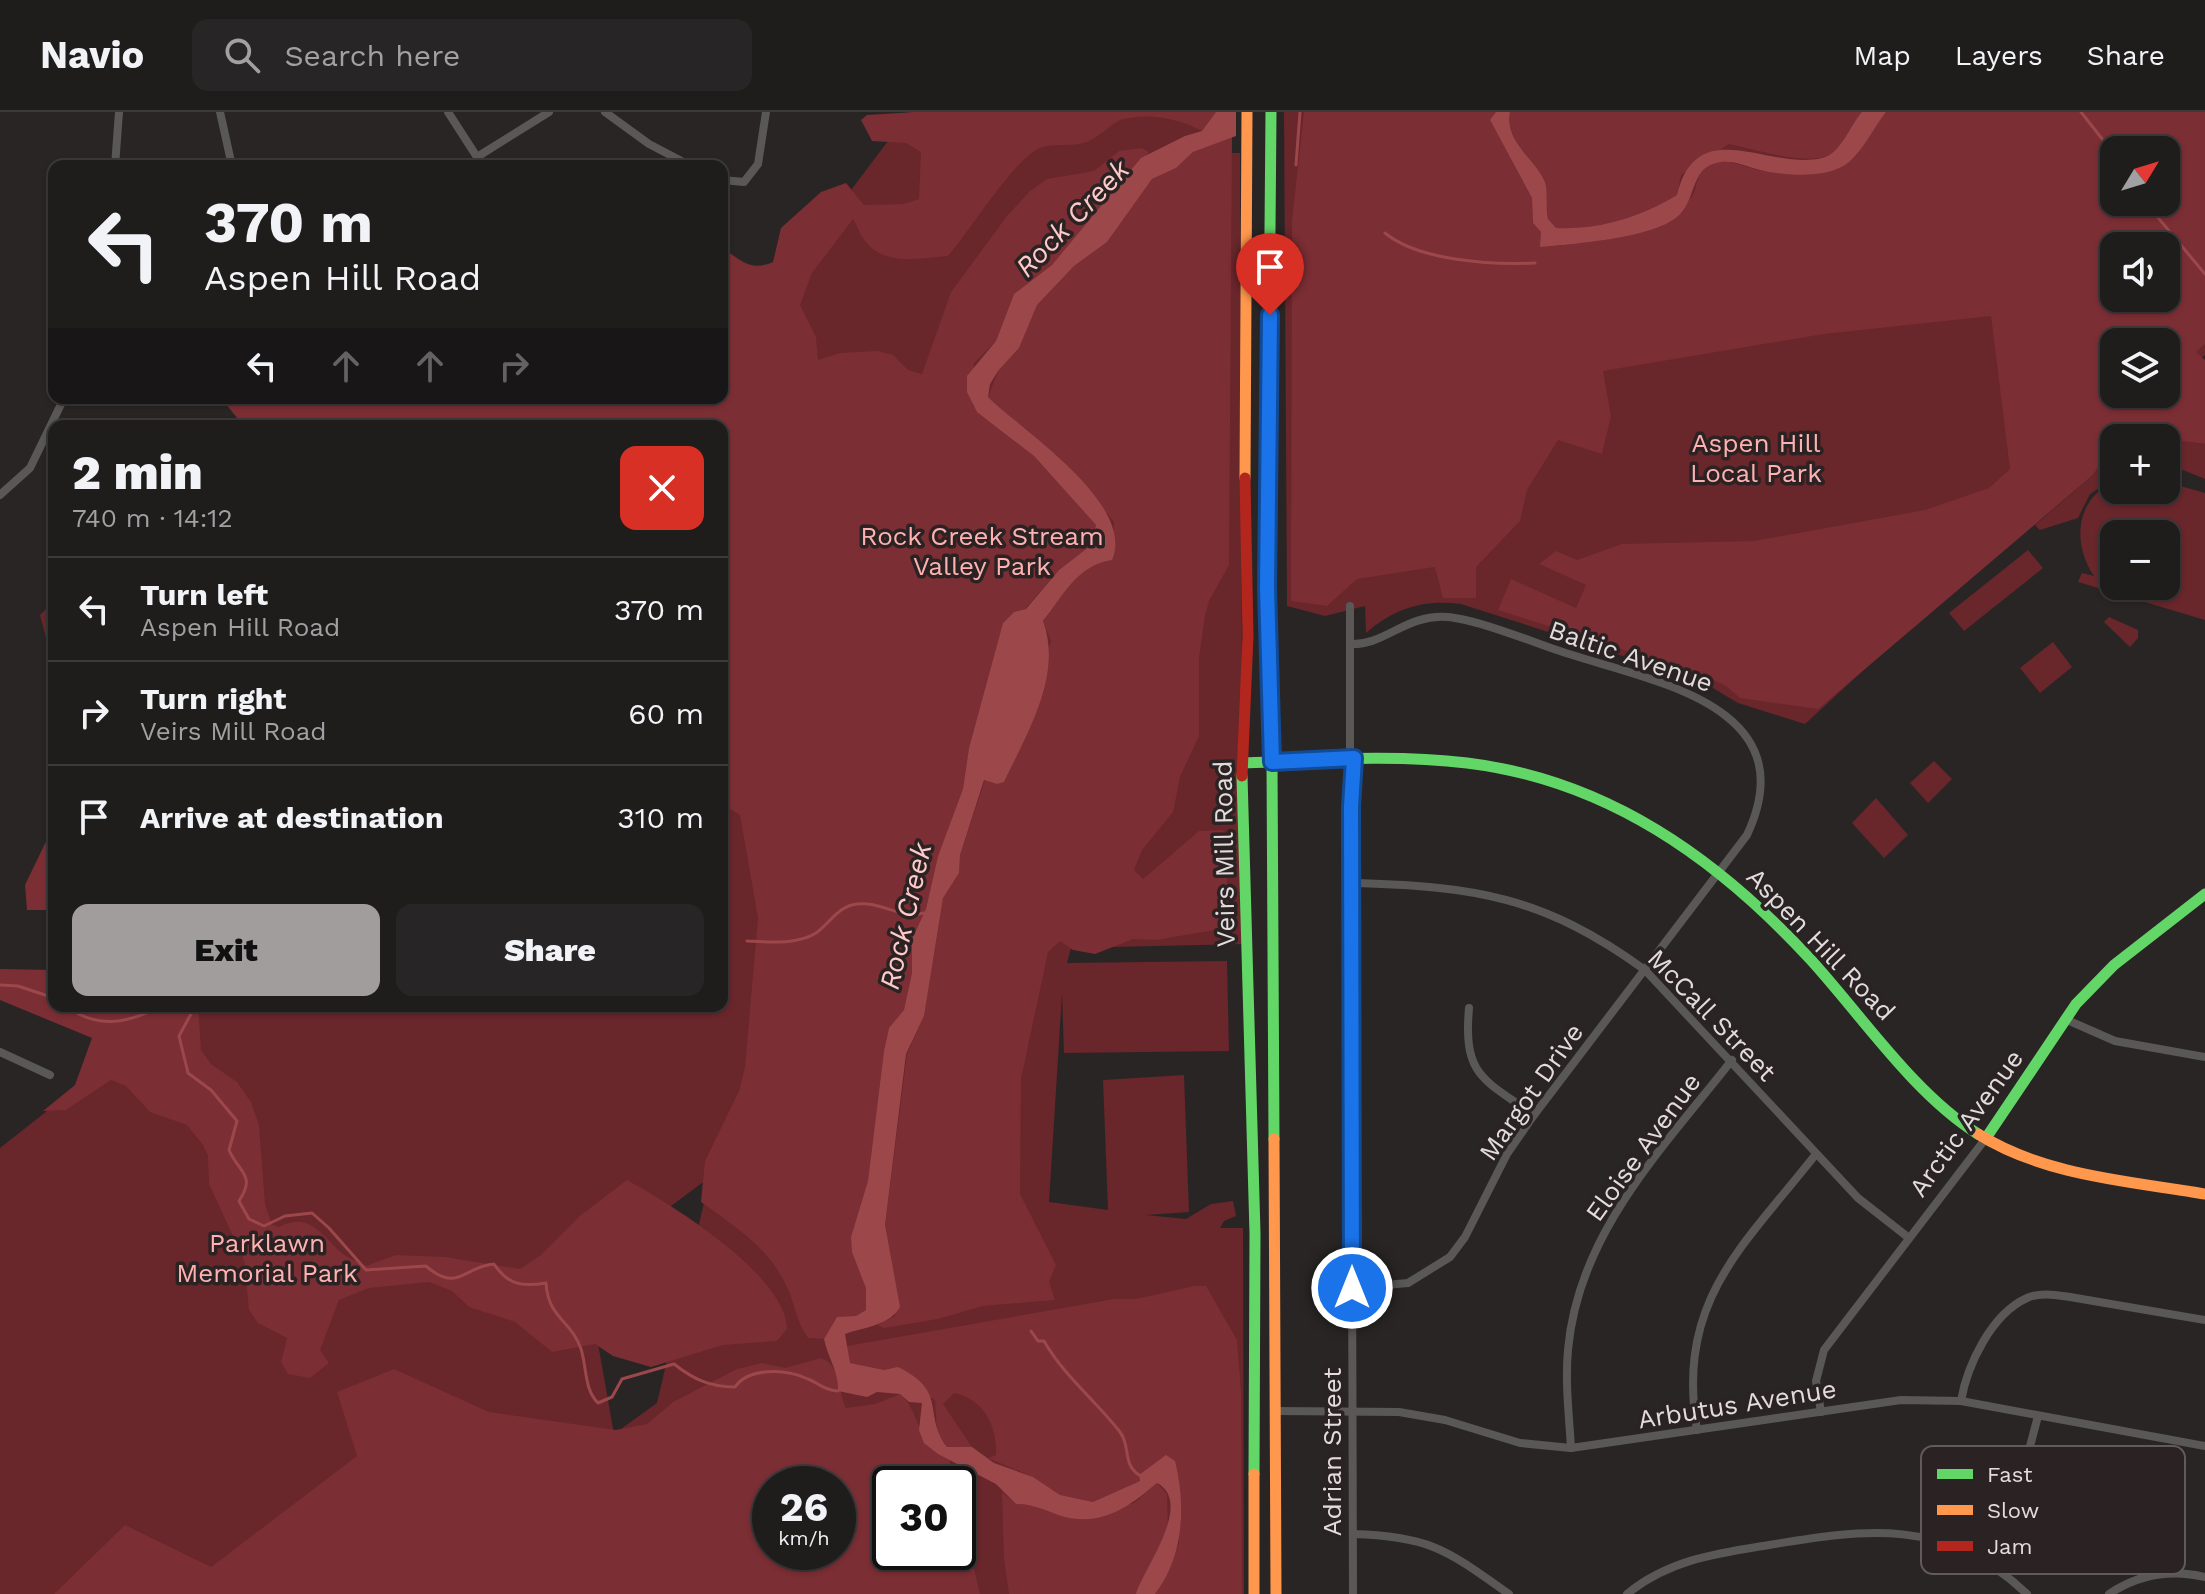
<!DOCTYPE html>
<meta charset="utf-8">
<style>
:root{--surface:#1f1c1c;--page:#272525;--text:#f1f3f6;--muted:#a1a1a3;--line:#3c3a3b;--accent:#a19d9d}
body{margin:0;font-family:"Work Sans",sans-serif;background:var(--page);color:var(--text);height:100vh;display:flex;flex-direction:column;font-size:30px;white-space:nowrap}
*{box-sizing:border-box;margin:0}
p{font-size:26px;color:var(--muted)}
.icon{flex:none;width:44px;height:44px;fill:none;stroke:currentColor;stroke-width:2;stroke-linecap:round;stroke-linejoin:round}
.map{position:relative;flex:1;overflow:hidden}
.sheet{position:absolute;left:48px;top:308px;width:680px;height:592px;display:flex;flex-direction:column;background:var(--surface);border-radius:16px;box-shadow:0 2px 6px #0004,0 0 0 2px var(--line)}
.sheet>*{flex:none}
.top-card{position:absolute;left:48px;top:48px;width:680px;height:244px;border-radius:16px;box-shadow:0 2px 6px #0004,0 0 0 2px var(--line);background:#1f1c1c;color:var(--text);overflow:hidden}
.needle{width:52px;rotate:52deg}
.controls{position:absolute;left:2100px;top:24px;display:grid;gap:16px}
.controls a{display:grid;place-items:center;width:80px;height:80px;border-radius:16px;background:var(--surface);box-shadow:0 2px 6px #0004,0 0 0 2px var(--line);font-size:40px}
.speed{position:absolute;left:752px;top:1354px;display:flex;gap:16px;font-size:40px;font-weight:700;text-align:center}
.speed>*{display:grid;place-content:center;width:104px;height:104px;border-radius:50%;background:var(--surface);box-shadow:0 2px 6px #0004,0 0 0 2px var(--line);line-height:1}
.speed small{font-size:20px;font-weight:400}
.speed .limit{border:4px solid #111;border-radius:12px;background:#fff;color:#111}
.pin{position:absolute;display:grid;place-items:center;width:68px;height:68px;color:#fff;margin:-82px -34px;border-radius:50% 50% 50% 0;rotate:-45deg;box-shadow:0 0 8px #0007}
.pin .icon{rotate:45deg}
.me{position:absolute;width:88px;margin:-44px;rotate:0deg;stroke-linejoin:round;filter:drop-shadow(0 0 6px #0008)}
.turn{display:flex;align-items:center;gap:28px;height:168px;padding:0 24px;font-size:36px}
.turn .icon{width:104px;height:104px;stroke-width:2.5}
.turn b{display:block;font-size:56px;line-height:68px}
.lanes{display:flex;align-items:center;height:76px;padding:0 24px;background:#0003;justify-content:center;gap:40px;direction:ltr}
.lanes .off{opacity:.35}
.round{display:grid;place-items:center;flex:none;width:84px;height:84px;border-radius:16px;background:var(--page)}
.head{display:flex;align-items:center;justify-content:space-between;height:136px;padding:0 24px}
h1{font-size:48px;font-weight:800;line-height:60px}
.cta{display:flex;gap:16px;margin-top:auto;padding:16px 24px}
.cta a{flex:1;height:92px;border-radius:16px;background:var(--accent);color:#111;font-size:32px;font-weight:800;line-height:92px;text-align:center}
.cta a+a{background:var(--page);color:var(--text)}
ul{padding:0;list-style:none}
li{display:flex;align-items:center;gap:24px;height:104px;padding:0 24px;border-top:2px solid var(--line)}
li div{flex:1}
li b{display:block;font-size:30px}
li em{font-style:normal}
header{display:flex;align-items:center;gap:48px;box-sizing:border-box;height:112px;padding:0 40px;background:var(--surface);border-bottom:2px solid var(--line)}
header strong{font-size:38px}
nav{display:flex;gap:44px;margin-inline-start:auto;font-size:28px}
.search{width:560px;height:72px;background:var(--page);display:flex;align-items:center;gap:20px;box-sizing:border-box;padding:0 28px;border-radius:16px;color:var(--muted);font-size:30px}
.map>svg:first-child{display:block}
</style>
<header>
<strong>Navio</strong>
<div class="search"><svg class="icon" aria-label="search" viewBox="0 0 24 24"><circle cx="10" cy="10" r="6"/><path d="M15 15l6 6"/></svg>Search here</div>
<nav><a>Map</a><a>Layers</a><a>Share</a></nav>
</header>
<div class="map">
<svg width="2205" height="1482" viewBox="0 0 2205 1482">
<rect width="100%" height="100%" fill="#292525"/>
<g fill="#69262b" fill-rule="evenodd">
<path d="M910,0H1221V41H1240L1243,832L1071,836L1067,851L1227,849L1229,939L1064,941L1062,882L1049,1090L1108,1098L1103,968L1184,963L1189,1100L1146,1103L1186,1107L1211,1092L1233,1089L1236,1104L1224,1109L1220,1116H1243L1244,1482H0V1036L98,959L95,894H722V286L814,127ZM710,1065L657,1291L614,1322L585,1158ZM770,1372H838V1440H770ZM890,1372H958V1440H890Z"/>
<path d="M1284,0H2205V243L2166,279V230H2114V327L1805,612L1738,591L1701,569L1461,492C1424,487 1394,496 1366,521L1365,494L1325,504L1287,494ZM2114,38H2166V90H2114ZM2114,134H2166V186H2114Z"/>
<path d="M2166,327L2205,332V367L2166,351Z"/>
<path d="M2114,333V366L2090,382L2078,406L2040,418L2035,413L2093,363Z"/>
<path d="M2114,370V378H2166V370L2205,381V508L2078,470L2082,461L2094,464C2072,432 2075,387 2114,370ZM2114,422H2166V474H2114Z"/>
<path d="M2028,438L2043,456L1964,519L1949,501Z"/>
<path d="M54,489V556L40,503Z"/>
<path d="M2109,505L2138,518V526L2130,535L2104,510Z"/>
<path d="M2053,530L2072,555L2040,581L2020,556Z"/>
<path d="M1934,649L1952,667L1928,691L1910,671Z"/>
<path d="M1876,686L1908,723L1884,746L1852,711Z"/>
</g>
<g fill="#7b2e34" fill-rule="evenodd">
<path d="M916,0H1216L1202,19C1178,6 1147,0 1120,8C1109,14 1100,24 1089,29C1075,36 1055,30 1040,36C1013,48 970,119 948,144C920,146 885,155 865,129C860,123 857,113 853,107L812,161L800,193L816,225L818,248L840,241L878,239L893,243L908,258L922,262L951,180L1007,104L1030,79L1047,67L1094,59L1119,39L1142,36L1149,40L1052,153L1014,182L996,229L974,251L973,294L1034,344L1096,413L1090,434L1059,458L1025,497L1014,500L1003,511L969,636L963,677L938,744L926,797L912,827V861L904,898L889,916L884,939L868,1069L851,1125L866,1176V1198L856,1204L837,1205L824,1227L808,1226C796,1210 795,1191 786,1173C768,1135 734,1114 701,1090L705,1049L739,979L745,955L758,806L740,703L722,692V314H240L242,312L221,286H722V136C741,148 750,160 773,150L781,116L821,80L846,71L864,93L904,92L919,87L921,40L906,31L872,29L861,8L867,3Z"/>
<path d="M1304,0H1496L1490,8L1532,86L1533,111L1541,120V135C1593,130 1650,128 1689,88C1700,77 1693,61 1710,53C1729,44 1745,57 1763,59C1790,61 1822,53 1849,50L1886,0H2205V232L2196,240L2205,248V332L2122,322L2114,326V333L2093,363L1818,597L1740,586L1726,574L1706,564L1498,498L1511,467L1576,496L1586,473L1539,452L1556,439L1577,448L1622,432L1754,429L1925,398L1989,376L2010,357L1991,204L1824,222L1603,259L1611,304L1602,342L1558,328L1527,378L1520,409L1476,455V486H1443L1435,455L1357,467L1327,494L1291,489L1292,109ZM2114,38H2166V90H2114ZM2114,134H2166V186H2114ZM2114,230H2166V282H2114Z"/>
<path d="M1510,0H1862C1851,12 1845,31 1833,41C1813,56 1753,37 1729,32L1681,63L1677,83C1641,105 1599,118 1556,116L1548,107C1545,96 1549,78 1544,68C1534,46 1504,29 1510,0Z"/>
<path d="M1232,25L1229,453L1209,489L1205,504L1199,545V624L1180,665L1173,700L1142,738L1134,758L1143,767L1199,719L1223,718L1227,726V816L1156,828L1133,827L1095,842L1073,838L1060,829L1048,840L1021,967L1020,1082L1056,1153L1049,1170L1055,1188L983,1194L938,1207L884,1216L877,1213L895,1204L885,1113L907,942L924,904L943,786L959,761L960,743L985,668L997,672L1004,670L1020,634L1051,529L1043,510C1052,497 1060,484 1070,472C1085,453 1115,439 1114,410L1078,366L988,285L998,259L1019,236L1037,193L1074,154L1107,130L1152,67L1176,56L1193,40Z"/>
<path d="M54,713V798H27L25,773Z"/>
<path d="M0,857L54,858V894H198L201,938L211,952L237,970L251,990L259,1013L265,1092L272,1113L279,1115C310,1099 321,1123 343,1142C350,1147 359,1150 366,1154L396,1143L445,1145L520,1157L541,1143L581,1103L627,1068C669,1091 787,1163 787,1217L777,1229L723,1233L651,1255L613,1244L595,1232L552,1240L515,1210L469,1195L452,1179L429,1170L369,1176L339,1188L320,1238L329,1251L310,1266L288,1262L281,1250L287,1226L258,1211L249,1198L244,1148L209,1072L208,1043L203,1033L187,1013L150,1000L126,974L111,968L66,998L43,999L75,973L92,926L0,888Z"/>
<path d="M1194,1174H1206L1237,1228L1241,1280L1242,1482H1155L1179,1431L1167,1344L1139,1363L1140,1369L1093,1390L1060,1383L1033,1365L988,1346L996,1343C997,1314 984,1287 954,1281L943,1292L972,1335H947L937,1321L935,1288L884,1258L849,1251L847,1234L1114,1187H1136Z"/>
<path d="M821,1246C841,1253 838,1280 846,1296L875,1292L900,1282C923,1302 915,1336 949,1346L955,1372H890V1440H958V1388L980,1482H54L125,1413L211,1455L357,1344L337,1280L394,1257L489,1300L616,1318L647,1312L673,1290L737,1257L762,1251L785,1256ZM770,1372H838V1440H770Z"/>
<path d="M1157,1371L1167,1382L1168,1420L1136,1482H1009L1004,1447L1002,1380L1016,1392L1026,1391L1064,1404L1134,1391Z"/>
</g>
<g fill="#9c484b">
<path d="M1216,0H1236V24L1193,40L1176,56L1152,67L1107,130L1074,154L1037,193L1019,236L998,259L990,272L988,285C1024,320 1136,392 1112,448C1077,453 1063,484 1043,509C1063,563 1027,621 1004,670L997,672L984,668L960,743L959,761L943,786L924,904L906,942L885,1113L900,1195C889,1214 864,1215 845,1222L850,1251L884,1258L898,1255C949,1280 922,1302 947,1335H972L994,1351L1033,1365L1060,1383L1093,1390L1140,1369L1139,1363L1166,1343L1175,1349C1186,1393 1184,1444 1155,1482H1136C1142,1459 1195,1391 1157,1371C1130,1394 1103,1414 1065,1405C1048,1400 1033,1391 1016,1392L996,1372L938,1342L924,1331L919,1318L922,1291L909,1290L900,1282L877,1280L867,1285L838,1279C839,1260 828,1246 824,1227L837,1205L856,1204L866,1198V1176L852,1140L851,1125L868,1069L884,939L889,916L904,898L912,861V827L926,797L938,744L963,677L969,636L1003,511L1014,500L1026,497L1059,458L1090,434L1096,413L1034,344L977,300L967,280V264L996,229L1014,182L1052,153L1141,46L1185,24L1202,19Z"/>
<path d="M1496,0H1510C1504,29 1534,46 1544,68C1549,78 1545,96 1548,107L1556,116C1599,118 1641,105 1677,83C1697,0 1769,59 1822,46C1841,42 1850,13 1862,0H1886C1874,15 1864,37 1849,50C1829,67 1785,64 1760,58C1744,54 1730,46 1713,52C1692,59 1695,86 1681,101C1660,126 1573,132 1540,135L1541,120L1533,111L1532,86L1490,8Z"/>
</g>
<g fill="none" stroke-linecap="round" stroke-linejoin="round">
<g stroke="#9c484b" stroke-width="3">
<path d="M2081,0L2114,42"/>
<path d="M1296,53L1300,0"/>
<path d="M2145,90L2205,162"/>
<path d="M1385,121C1419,149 1492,153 1535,151"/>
<path d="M747,829C768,830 797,833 816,821C830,811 838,794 857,792C881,789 899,807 924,801"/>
<path d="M0,873L18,874L54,886"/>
<path d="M65,894C99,918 127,911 163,894"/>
<path d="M188,894L192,900L179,924L188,961L211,978L237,1009L229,1038C240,1062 256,1063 239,1089L249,1107L264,1114L285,1104L312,1101L329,1116L366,1158L426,1154C458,1182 464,1154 494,1152C508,1173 522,1175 546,1171C548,1206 571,1208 581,1237C587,1256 584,1277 598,1291L612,1285L622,1267L674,1252C693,1267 710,1275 735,1275C749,1255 786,1257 808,1267C820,1272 824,1278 838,1279"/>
<path d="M1031,1219L1038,1229H1044C1064,1264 1095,1288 1120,1320C1131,1334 1122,1352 1139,1363"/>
</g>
<g stroke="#595857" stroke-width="8">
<path d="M220,0L232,54"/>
<path d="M448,0L477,45"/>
<path d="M605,0L649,32L691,54"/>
<path d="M477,45L549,0"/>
<path d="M115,54L119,0"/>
<path d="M722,68L744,70L758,52L766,0"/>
<path d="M0,383L30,356L64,286"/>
<path d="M1350,532C1385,534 1405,502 1447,505C1477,507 1537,532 1569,542C1656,570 1807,595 1747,723L1534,1003L1507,1042L1465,1125L1450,1145L1408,1171L1352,1176"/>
<path d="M1346,646L1351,670"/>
<path d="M1350,646V494"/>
<path d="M1351,771C1474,774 1543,784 1645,858L1858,1086L1909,1126"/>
<path d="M1469,896C1463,964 1483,967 1534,1003"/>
<path d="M2065,907L2115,929L2205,945"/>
<path d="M0,940L50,963"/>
<path d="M1961,1289C1967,1254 1991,1202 2027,1186C2040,1180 2056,1183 2070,1185L2205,1208"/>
<path d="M1276,1299L1399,1300L1445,1308L1520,1331L1571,1336L1901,1288L1961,1289L2205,1334"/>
<path d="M1821,1300L1816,1269L1824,1238L1986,1026"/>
<path d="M1697,1318C1676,1188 1742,1136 1816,1042"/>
<path d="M1571,1336C1569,1303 1565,1270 1568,1238C1578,1121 1663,1036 1732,948"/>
<path d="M1353,1422C1431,1424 1448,1439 1509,1482"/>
<path d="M1979,1444L2024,1357L2038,1304"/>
<path d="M1353,1482L1351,771L1354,646"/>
<path d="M1627,1482C1667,1449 1713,1442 1763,1434C1866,1417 1944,1404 2027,1482"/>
<path d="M2109,1482C2139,1462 2171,1457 2205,1465"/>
</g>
<g stroke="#63d668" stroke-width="11">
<path d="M1271,0L1267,476L1272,650L1274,1027"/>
<path d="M1243,651C1317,648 1393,642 1467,651C1607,668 1717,746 1811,848C1862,904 1914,982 1978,1022"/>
<path d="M1242,664L1255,1121L1254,1362"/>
<path d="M1986,1026L2076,892L2114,853L2205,782"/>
</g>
<g stroke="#ff974d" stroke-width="11">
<path d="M1245,366L1247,0"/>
<path d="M1978,1022C2045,1064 2129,1069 2205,1082"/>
<path d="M1274,1027L1276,1482"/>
<path d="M1254,1482V1362"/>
</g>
<path stroke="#b3261e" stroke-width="11" d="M1242,664L1248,524L1245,366"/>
</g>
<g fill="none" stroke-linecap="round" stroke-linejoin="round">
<defs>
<path id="route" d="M1270,203L1267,476L1272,650L1354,646L1351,695L1352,1176"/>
</defs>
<use href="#route" stroke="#114b97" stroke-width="20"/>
<use href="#route" stroke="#1a73e8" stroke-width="14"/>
</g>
<g text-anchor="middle" stroke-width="7" stroke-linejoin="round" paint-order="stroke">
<g font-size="26" fill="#ffb1b1" stroke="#2b2323">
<text x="1756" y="340">Aspen Hill<tspan x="1756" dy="30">Local Park</tspan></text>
<text x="982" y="433">Rock Creek Stream<tspan x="982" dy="30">Valley Park</tspan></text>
<text x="267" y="1140">Parklawn<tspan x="267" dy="30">Memorial Park</tspan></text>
</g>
<g font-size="26" fill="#e2dddd" stroke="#2b2323">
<text transform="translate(1631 544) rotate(19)" y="9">Baltic Avenue</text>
<text transform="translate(1224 742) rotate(-91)" y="9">Veirs Mill Road</text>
<text transform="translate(1821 832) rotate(46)" y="9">Aspen Hill Road</text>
<text transform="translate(1712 903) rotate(46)" y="9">McCall Street</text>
<text transform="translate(1531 980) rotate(-55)" y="9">Margot Drive</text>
<text transform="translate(1966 1011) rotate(-54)" y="9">Arctic Avenue</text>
<text transform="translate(1643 1035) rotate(-54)" y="9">Eloise Avenue</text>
<text transform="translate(1737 1292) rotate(-9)" y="9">Arbutus Avenue</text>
<text transform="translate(1332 1340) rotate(-90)" y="9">Adrian Street</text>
</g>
<g font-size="28" font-style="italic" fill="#ffcac9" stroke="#2b2323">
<text transform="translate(1072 106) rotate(-46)" y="10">Rock Creek</text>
<text transform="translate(905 804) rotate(-77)" y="10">Rock Creek</text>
</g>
</g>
<rect x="1921" y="1334" width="264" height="128" rx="12" fill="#2b2323" stroke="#625b5b" stroke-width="2"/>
<rect x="1937" y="1357" width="36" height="10" fill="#63d668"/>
<rect x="1937" y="1393" width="36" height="10" fill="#ff974d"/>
<rect x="1937" y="1429" width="36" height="10" fill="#b3261e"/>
<g font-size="22" fill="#e2dddd">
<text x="1987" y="1370">Fast</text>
<text x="1987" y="1406">Slow</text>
<text x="1987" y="1442">Jam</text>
</g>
</svg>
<div class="controls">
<a><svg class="needle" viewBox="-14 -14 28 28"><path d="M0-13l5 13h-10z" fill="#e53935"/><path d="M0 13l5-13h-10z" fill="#a1a1a3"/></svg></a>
<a><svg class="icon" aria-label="sound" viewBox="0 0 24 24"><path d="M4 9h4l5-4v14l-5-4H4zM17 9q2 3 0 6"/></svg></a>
<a><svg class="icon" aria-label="layers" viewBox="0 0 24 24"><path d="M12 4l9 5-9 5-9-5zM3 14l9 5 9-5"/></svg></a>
<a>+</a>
<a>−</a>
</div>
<div class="speed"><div>26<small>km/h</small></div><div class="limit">30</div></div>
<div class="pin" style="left:1270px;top:203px;background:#d93025"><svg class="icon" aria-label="arrive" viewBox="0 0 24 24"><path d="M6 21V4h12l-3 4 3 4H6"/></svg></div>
<svg class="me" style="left:1352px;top:1176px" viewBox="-20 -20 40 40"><circle r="17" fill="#1a73e8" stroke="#fff" stroke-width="3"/><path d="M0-11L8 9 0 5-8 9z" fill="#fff"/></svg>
<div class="top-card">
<div class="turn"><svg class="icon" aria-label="left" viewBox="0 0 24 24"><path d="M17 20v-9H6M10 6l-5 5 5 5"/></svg><div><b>370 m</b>Aspen Hill Road</div></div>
<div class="lanes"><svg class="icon" aria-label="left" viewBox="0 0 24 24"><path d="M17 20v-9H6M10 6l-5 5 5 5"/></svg><svg class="icon off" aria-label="ahead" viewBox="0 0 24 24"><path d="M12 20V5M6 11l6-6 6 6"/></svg><svg class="icon off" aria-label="ahead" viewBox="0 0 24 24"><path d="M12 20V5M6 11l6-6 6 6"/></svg><svg class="icon off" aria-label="right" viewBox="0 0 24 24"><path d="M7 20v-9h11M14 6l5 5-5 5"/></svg></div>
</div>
<section class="sheet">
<div class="head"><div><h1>2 min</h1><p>740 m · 14:12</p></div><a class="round" style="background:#d93025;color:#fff"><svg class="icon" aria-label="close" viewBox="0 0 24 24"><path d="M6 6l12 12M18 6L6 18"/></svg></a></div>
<ul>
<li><svg class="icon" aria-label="left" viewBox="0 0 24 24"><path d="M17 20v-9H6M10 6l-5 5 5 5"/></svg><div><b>Turn left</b><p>Aspen Hill Road</p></div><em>370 m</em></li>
<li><svg class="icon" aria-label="right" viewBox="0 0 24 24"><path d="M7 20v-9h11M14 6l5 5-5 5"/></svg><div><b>Turn right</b><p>Veirs Mill Road</p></div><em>60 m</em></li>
<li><svg class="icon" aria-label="arrive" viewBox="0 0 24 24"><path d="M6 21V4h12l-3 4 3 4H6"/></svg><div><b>Arrive at destination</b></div><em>310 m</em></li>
</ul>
<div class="cta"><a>Exit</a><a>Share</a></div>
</section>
</div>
